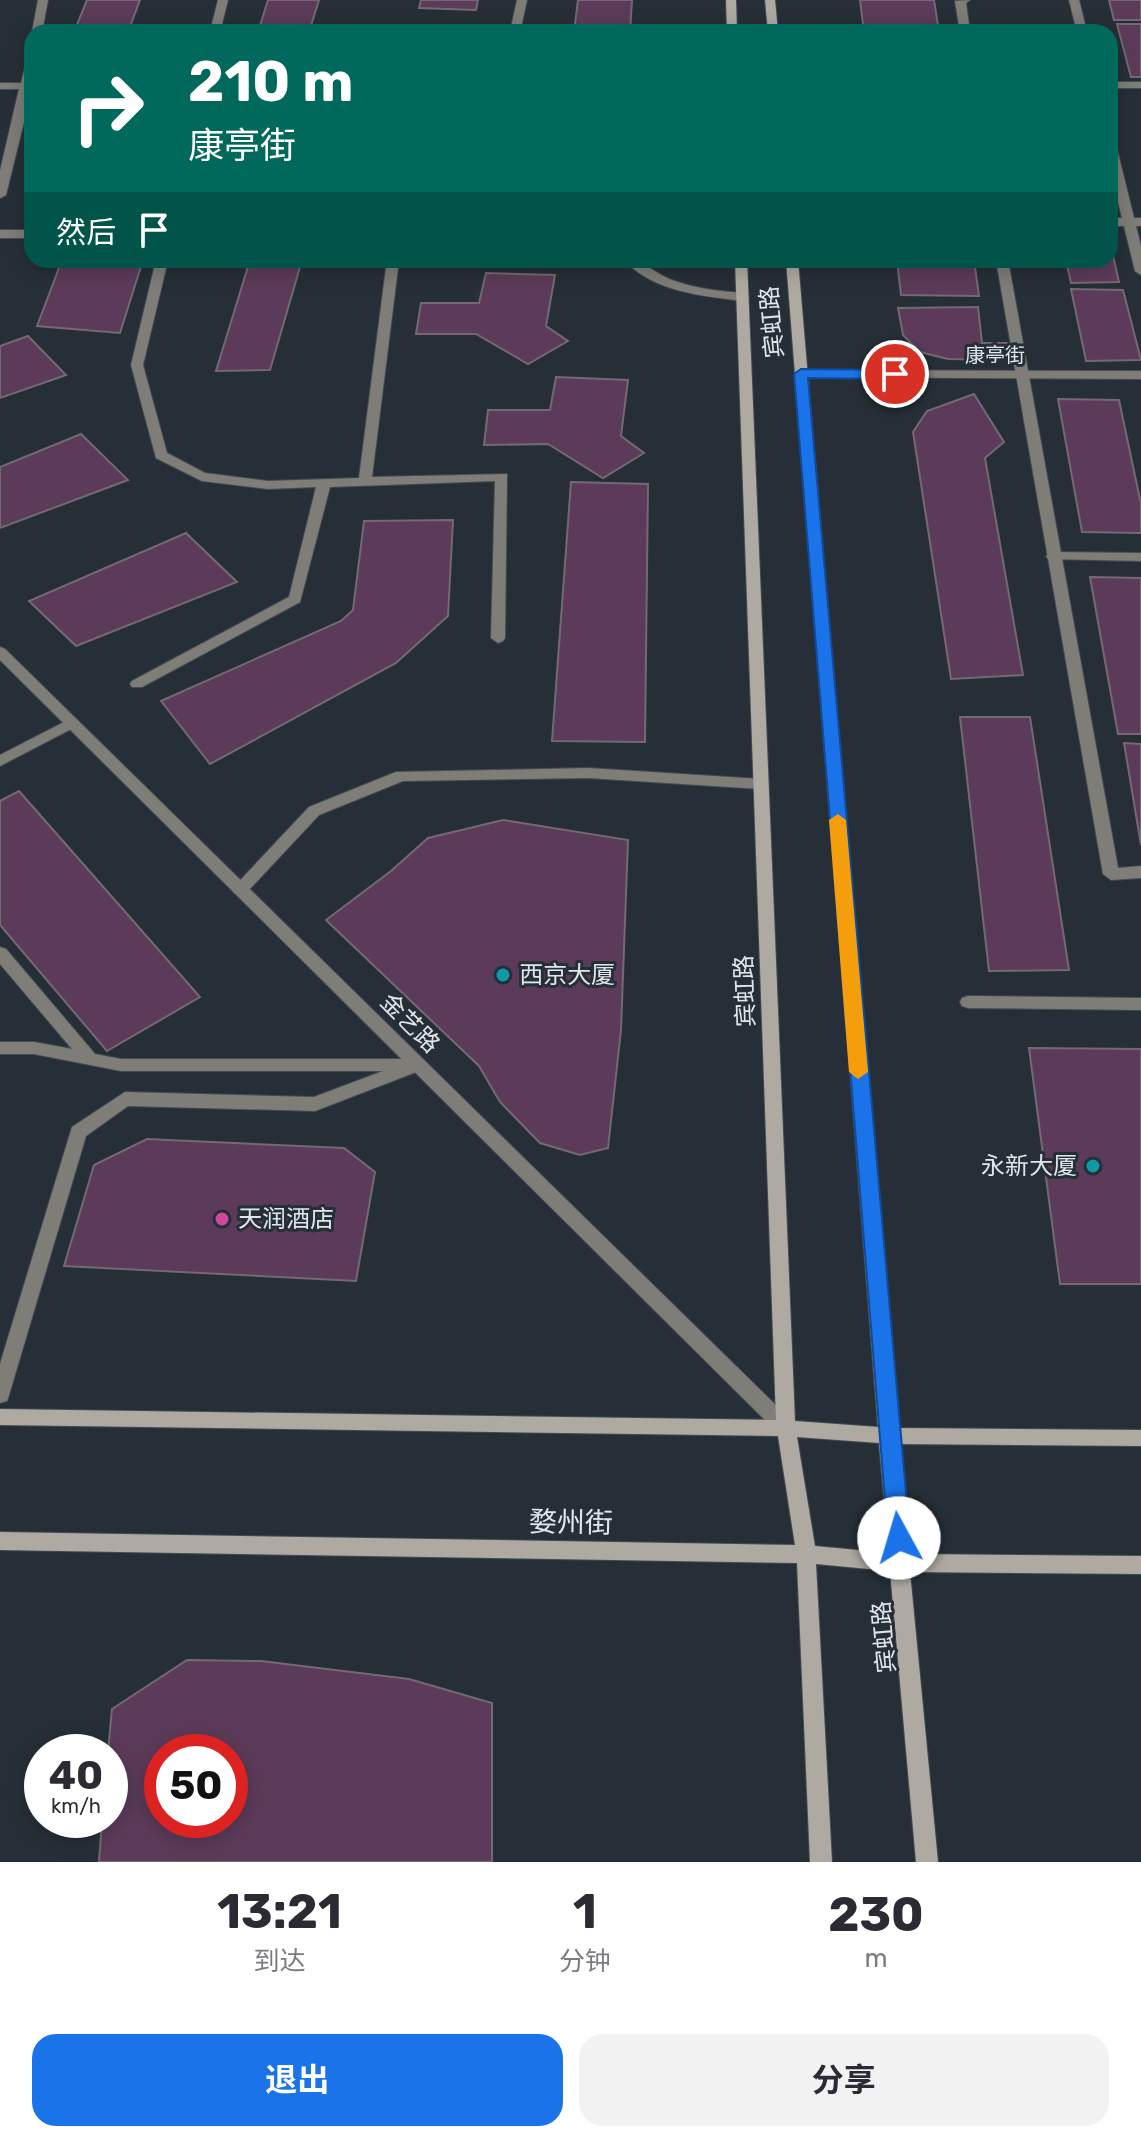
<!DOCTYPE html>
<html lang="zh">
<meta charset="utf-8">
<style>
:root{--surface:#fff;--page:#f2f2f3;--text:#2b2b33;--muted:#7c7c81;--accent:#1a73e8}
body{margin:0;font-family:Rubik,"Noto Sans SC",sans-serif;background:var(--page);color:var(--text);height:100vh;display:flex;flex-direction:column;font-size:30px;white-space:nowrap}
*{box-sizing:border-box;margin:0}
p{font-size:26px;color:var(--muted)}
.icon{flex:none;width:44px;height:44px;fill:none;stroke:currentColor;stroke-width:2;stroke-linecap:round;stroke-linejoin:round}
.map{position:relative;height:1862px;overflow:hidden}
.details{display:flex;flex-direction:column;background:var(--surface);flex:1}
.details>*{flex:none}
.banner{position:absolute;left:24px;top:24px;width:1094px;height:244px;border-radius:24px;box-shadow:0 4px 20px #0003;background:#00695c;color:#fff;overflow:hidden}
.speed{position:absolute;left:24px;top:1734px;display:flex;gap:16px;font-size:40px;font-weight:700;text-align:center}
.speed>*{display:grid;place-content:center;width:104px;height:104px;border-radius:50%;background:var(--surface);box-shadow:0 4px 20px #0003;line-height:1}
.speed small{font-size:20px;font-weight:400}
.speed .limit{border:12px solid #d22;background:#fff;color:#111}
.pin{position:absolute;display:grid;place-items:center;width:68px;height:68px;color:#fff;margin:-34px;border:4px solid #fff;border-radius:50%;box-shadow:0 2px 8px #0007}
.me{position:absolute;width:88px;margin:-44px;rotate:354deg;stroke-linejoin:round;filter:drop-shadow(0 0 6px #0008)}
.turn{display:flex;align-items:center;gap:28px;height:168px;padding:0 32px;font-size:36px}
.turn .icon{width:104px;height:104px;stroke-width:2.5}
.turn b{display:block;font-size:56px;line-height:68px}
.then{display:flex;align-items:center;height:76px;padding:0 32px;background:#0003;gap:16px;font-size:30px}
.eta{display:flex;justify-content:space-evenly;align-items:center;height:136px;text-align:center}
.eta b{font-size:48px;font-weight:700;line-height:56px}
.cta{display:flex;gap:16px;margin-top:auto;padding:16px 32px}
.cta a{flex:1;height:92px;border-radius:24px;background:var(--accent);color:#fff;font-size:32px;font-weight:700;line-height:92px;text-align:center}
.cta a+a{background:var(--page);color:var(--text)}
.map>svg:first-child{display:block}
</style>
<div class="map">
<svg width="1141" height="1862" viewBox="0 0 1141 1862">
<rect width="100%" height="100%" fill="#262f37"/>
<g fill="#5b3b59" stroke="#746973" stroke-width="2" fill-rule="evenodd">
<path d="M87,0H140L128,32H74Z"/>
<path d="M268,0H319L309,32H258Z"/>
<path d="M421,0H478L476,10L419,8Z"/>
<path d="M578,0H632L630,32H574Z"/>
<path d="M860,0H934L939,32H864Z"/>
<path d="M1109,0H1141V20H1114Z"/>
<path d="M1117,24H1141V77H1131Z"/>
<path d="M1110,242L1119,282L1071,283L1066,260H1110Z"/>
<path d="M62,260H143L120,333L37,326Z"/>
<path d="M250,260H302L270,370L216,371Z"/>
<path d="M897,260H974L979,296L901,295Z"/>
<path d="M486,273L555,275L546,326L568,341L528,364L476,334H416L421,303H479Z"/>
<path d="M1071,289L1123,290L1141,360L1086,361Z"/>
<path d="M978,307L982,343H1008L1010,360L948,359L920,352L903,335L898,308Z"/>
<path d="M28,336L66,375L0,398V346Z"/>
<path d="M556,377L628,380L621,436L644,453L603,478L548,444L484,445L488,410H550Z"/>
<path d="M974,394L1004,442L985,458L1023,675L951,679L913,432L927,411Z"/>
<path d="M1058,399L1119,400L1141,504V533L1082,532Z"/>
<path d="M81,434L128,480L0,528V467Z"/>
<path d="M571,482L648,484L645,742L552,741Z"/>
<path d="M453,520L448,616L396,663L210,764L161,701L341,621L353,610L364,521Z"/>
<path d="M186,533L237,582L76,646L29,601Z"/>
<path d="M1090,577L1141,578V734H1118Z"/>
<path d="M960,717H1030L1069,970L989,971Z"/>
<path d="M1124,743L1141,744V845Z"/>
<path d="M19,791L200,997L107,1051L0,925V801Z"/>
<path d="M503,820L628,840L621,1030L608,1148L580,1155L540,1143L500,1102L479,1066L326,920L391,871L428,838Z"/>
<path d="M1029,1048L1141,1049V1284H1060Z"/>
<path d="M147,1139L344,1148L375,1172L356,1281L64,1266L94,1165Z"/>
<path d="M187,1660L261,1661L409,1679L492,1703V1862H99L102,1820H110L108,1752L112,1709ZM162,1752H230V1820H162Z"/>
</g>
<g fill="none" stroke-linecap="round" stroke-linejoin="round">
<defs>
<g id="lane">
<path d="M38,0H48L42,32H32Z"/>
<path d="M218,0H228L220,32H210Z"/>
<path d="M517,0H527L520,32H510Z"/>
<path d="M970,0L966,3L970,32H960L955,1Z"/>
<path d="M1069,0H1079L1087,32H1077Z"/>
<path d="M32,56V89L6,195L0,198V171L19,89H0V83H21L27,59Z"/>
<rect x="1110" y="82" width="31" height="6"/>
<path d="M1110,142L1116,145L1134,218H1141V226H1136L1141,247V275L1135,271L1124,226H1110V218H1122L1110,168Z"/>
<rect x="0" y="230" width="32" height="8"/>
<path d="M156,260H168L143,365L167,453L205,473L268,481L359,478L387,260H399L372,477L507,474L505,638L503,641L498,643L491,638L495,481L330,487L300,602L142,687H132L130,684L132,681L289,597L316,487L268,489L202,481L156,458L131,365Z"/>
<path d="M624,260C644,260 656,275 675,281C697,289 720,291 743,293L749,297L743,301C702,296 654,292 624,260Z"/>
<path d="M996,260H1008L1118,868L1141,866V878L1111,880L1103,874Z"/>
<path d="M72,718L77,720L79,723L77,726L0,766V755Z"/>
<path d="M588,768L761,779L769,784L761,789L588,778L403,781L319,815L246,893H234L232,889L309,807L396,772Z"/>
<path d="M0,947L6,949L95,1054L121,1059H418L424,1061L426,1065L424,1069L315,1111L128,1106L86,1136L9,1395L7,1401L0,1403V1364L72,1127L125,1092L314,1097L383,1071H121L34,1054H0V1042H34L72,1049L0,964Z"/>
</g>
<g id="street">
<path d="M801,370L1141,371V379L797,377V371Z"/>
<path d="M1053,552L1141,553V561L1048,559L1046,556Z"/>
<path d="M0,647L5,649L793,1422L795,1428L793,1434L786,1436L779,1434L0,660Z"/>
<path d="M968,996L1141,998V1010L968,1008L962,1006L960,1002L962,998Z"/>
</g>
<g id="secondary">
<path d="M726,0H736L737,32H727Z"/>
<path d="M765,0H775L778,32H768Z"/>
<path d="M735,260H747L795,1421L878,1427L786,260H798L897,1428L1141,1430V1446L898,1444L909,1554L1141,1556V1574L910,1572L938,1862H916L890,1571L816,1564L832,1862H810L797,1563L0,1550V1532L795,1545L778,1436L0,1425V1409L776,1420ZM797,1437L879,1443L889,1553L815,1546Z"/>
</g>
</defs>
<use href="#lane" stroke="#444c54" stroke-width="2"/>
<use href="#street" stroke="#444c54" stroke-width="2"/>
<use href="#secondary" stroke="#444c54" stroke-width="2"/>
<use href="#lane" fill="#7f7d77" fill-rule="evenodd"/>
<use href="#street" fill="#7f7d77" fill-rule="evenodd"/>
<use href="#secondary" fill="#aeaaa1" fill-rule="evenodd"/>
</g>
<path fill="#1a73e8" stroke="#114b97" stroke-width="2" d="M801,369L895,370L902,374L895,379L808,378L910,1538L907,1545L899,1548L891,1545L888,1538L794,374Z"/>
<path fill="#f59e0b" d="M838,814L846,820L868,1072L858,1079L849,1072L829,820Z"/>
<g fill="#0f9aa8" stroke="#262f37" stroke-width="3">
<circle cx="503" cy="975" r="8"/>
<circle cx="1093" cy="1166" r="8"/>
</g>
<circle fill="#d1479c" stroke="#262f37" stroke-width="3" cx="222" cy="1219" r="8"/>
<g text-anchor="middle" stroke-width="6" stroke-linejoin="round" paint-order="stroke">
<g font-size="20" fill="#e0e6ec" stroke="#262f37">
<text x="995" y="362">康亭街</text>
</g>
<g font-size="24" fill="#e0e6ec" stroke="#262f37">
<text transform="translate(772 322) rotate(-95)" y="8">宾虹路</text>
<text transform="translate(745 991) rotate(-92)" y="8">宾虹路</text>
<text transform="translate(410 1023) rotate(45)" y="8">金艺路</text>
<text transform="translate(884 1637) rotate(-95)" y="8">宾虹路</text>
</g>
<g font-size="24" fill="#e0e6ec" stroke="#262f37" text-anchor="start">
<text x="519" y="983">西京大厦</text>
<text x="1077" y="1174" text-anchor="end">永新大厦</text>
<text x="238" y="1227">天润酒店</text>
</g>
<g font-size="28" fill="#e0e6ec" stroke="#262f37">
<text transform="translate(571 1522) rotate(1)" y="10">婺州街</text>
</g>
</g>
</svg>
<div class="speed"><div>40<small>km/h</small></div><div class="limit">50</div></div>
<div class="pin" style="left:895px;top:374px;background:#d93025"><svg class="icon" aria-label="arrive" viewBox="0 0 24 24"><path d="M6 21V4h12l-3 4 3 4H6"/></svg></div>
<svg class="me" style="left:899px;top:1538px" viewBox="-20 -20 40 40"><circle r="19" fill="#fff"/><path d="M0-13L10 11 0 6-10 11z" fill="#1a73e8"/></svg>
<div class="banner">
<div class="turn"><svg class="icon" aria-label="right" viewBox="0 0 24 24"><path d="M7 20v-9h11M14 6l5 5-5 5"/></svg><div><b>210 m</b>康亭街</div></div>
<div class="then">然后<svg class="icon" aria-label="arrive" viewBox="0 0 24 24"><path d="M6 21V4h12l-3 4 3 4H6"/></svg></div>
</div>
</div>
<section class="details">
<div class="eta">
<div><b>13:21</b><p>到达</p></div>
<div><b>1</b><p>分钟</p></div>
<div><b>230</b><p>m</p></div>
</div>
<div class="cta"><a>退出</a><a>分享</a></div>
</section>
